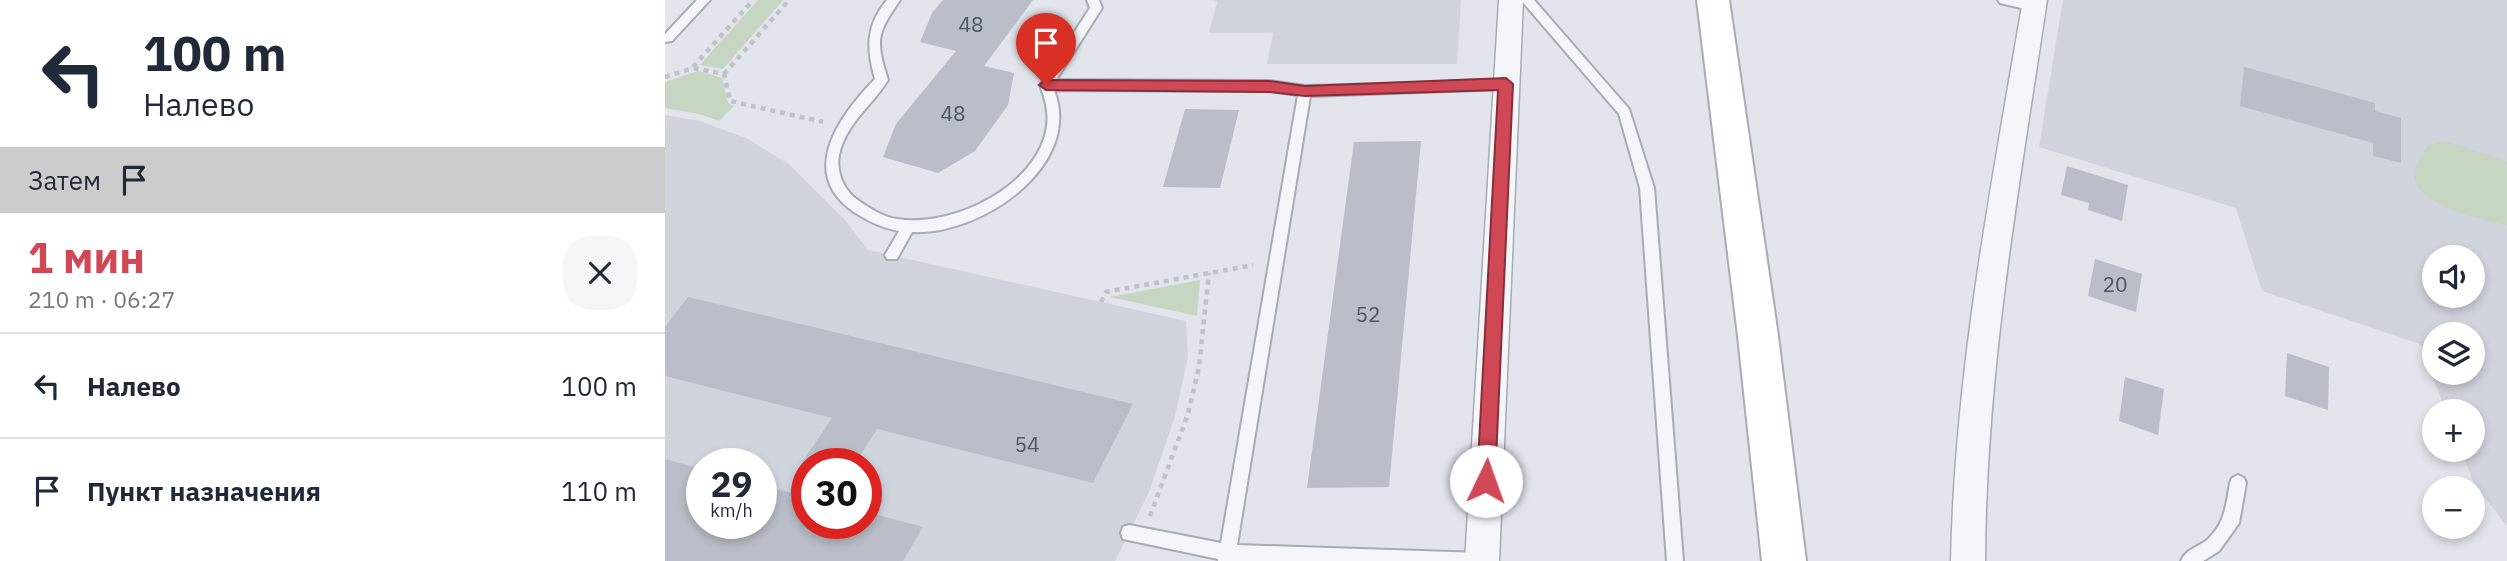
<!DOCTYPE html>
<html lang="ru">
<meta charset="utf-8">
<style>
:root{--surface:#fff;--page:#f6f6f7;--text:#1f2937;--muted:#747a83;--line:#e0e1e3;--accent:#d04756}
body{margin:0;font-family:"IBM Plex Sans",sans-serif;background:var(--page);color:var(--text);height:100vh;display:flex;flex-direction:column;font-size:26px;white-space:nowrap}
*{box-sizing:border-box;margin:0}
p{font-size:23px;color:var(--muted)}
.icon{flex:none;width:38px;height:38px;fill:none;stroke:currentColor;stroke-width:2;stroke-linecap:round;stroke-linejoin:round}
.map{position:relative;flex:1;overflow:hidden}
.drawer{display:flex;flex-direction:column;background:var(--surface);width:665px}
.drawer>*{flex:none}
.banner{background:#fff;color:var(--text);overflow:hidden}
.buttons{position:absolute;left:1757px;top:245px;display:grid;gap:14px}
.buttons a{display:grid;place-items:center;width:63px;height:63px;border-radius:50%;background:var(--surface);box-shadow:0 4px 10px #0003;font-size:35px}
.speed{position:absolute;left:21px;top:448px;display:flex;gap:14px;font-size:35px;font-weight:700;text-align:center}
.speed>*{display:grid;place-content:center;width:91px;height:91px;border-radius:50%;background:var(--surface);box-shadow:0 4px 10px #0003;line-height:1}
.speed small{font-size:18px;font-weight:400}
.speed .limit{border:10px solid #d22;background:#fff;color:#111}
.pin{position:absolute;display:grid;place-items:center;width:60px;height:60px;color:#fff;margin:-72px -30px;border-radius:50% 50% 50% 0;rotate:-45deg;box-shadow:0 0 7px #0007}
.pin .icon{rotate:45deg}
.me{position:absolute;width:77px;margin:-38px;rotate:3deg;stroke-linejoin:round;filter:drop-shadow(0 0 5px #0008)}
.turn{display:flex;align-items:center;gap:24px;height:147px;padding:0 28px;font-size:32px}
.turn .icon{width:91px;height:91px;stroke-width:2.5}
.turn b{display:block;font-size:49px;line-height:60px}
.then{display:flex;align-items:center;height:66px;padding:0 28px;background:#0003;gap:14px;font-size:26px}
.round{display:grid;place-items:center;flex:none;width:74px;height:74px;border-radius:28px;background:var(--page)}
.head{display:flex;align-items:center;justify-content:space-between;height:119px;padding:0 28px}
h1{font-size:42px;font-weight:700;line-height:52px;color:var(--accent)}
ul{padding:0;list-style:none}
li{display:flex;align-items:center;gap:21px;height:105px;padding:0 28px;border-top:2px solid var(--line)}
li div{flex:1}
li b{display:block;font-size:26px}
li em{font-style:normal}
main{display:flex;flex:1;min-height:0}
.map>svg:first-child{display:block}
</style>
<main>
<section class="drawer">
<div class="banner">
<div class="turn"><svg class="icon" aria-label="left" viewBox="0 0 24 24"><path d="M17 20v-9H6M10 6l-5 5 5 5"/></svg><div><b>100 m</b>Налево</div></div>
<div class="then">Затем<svg class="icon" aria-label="arrive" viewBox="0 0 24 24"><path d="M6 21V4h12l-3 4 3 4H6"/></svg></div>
</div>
<div class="head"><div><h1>1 мин</h1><p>210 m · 06:27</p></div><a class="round"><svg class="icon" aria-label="close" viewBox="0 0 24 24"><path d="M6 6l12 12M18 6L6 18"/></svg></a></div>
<ul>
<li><svg class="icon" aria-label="left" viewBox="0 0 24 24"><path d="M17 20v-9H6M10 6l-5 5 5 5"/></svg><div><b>Налево</b></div><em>100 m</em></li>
<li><svg class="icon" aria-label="arrive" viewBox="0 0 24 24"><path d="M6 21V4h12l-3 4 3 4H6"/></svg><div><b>Пункт назначения</b></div><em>110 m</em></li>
</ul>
</section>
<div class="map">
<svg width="1842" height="561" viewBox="0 0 1842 561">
<rect width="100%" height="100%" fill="#e2e5eb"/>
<g fill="#d0d4dd" fill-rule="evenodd">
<path d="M548,0H796L792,64H602L608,33H544L552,2Z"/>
<path d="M1398,0H1842V526L1809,484L1796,450H1808V411H1781L1755,344L1597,291L1571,208L1374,147ZM1769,257H1808V296H1769ZM1769,334H1808V373H1769Z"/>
<path d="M0,115L35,121L81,138L124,164L180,220L203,250L521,321L523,357L510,416L484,492L450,561H0ZM37,464H96V523H37ZM142,464H201V523H142Z"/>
</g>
<g fill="#c7d5c3">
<path d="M93,0H118L58,69L35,65Z"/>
<path d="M33,71L57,78L63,103L69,106L54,121L34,114L0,108V82Z"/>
<path d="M1781,141L1842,161V225C1818,220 1742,204 1750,170C1752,161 1759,152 1763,145Z"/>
<path d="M535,280L532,316L445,297Z"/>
</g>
<g fill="#b9bec8">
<path d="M278,0H368L319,66L349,73L343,105L310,151L273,173L218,157L231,124L291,51L255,42L267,13Z"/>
<path d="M1579,67L1710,103V111L1736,118V163L1708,156V143L1575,106Z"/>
<path d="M520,109L574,110L555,188L498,187Z"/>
<path d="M756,141L724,487L642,488L689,142Z"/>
<path d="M1402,166L1463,185L1457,221L1423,210L1424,203L1396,195Z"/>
<path d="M1430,259L1477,274L1471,312L1423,296Z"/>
<path d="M23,297L240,349L468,404L428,483L212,429L190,464H136L167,418L0,376V327Z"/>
<path d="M1622,353L1664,367L1663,410L1620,396Z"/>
<path d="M1460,377L1499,389L1493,435L1454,421Z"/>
<path d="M0,459L37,469V523H96V485L142,497V523H201V512L258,527L238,561H0Z"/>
</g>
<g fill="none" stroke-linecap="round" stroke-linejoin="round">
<defs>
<g id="lane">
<path d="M32,0H45L7,41L0,42V34Z"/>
<path d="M222,0H235C212,34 210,39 223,80C207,106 181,123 174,155C171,173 179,191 194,201C206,209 218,217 232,219C287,228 374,186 382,126C384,112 380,98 375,85L425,8L422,0H434L437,8L391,80L605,81L640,86L845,81L847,84L841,89L645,96L572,545L817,553L823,555L825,561H553V559L458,539L456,533L458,527L464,525L556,543L633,95L605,91L389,90C419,166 315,236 247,232L232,259H222L220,255L234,231C217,228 203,221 189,212C132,173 175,115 210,79C201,48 201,25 222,0Z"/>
<path d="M856,0H869L964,109L989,188L1018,561H1002L975,188L954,114Z"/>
<path d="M1333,0H1357L1373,4L1375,7L1369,11L1335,3Z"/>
<path d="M1573,475L1579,478L1581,483L1574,523L1554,551L1538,561H1516C1520,550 1533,547 1542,540C1560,524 1561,505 1565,483L1567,478Z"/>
</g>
<g id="street">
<path d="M834,0H858L834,561H800Z"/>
<path d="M1358,0H1382C1354,187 1321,371 1320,561H1286C1290,371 1326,187 1358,0Z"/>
</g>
<path id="secondary" d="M1032,0H1064L1113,336L1141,561H1097L1073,336Z"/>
</defs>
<use href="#lane" stroke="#a7acb5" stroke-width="4"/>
<use href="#street" stroke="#a7acb5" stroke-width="3"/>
<use href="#secondary" stroke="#a7acb5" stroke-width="4"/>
<g stroke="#c0c3ca" stroke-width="4.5" stroke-dasharray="5 5" stroke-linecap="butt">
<path d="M28,67L88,0"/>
<path d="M59,74L124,0"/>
<path d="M0,77L28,68L59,74L65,101L158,122"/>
<path d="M436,302L441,292L588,265"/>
<path d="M485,516L523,414L534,367L544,273"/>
</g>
<use href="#lane" fill="#f5f6f9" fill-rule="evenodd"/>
<use href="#street" fill="#f5f6f9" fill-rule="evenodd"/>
<use href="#secondary" fill="#fff" fill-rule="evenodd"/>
</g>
<path fill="#d04756" stroke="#872e38" stroke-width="2" d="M841,78L848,84L830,481L827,487L821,490L815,487L812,481L833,90L640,96L605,92L381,90L374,85L381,80L605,81L640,86Z"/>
<g text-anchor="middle" stroke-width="5" stroke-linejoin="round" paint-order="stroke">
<g font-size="21" fill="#4e5564">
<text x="306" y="32">48</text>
<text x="288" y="121">48</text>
<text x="1450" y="292">20</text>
<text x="703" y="322">52</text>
<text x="362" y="452">54</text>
</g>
</g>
</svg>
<div class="buttons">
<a><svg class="icon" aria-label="sound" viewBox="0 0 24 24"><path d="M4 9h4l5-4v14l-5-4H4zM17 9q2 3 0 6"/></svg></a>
<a><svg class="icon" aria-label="layers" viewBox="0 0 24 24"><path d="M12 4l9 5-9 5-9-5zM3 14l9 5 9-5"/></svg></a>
<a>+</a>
<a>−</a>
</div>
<div class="speed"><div>29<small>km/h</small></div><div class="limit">30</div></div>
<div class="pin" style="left:381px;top:85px;background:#d93025"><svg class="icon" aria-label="arrive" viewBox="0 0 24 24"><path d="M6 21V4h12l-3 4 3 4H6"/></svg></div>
<svg class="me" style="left:821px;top:481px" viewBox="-20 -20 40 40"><circle r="19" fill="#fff"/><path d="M0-13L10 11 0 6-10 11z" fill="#d04756"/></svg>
</div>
</main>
